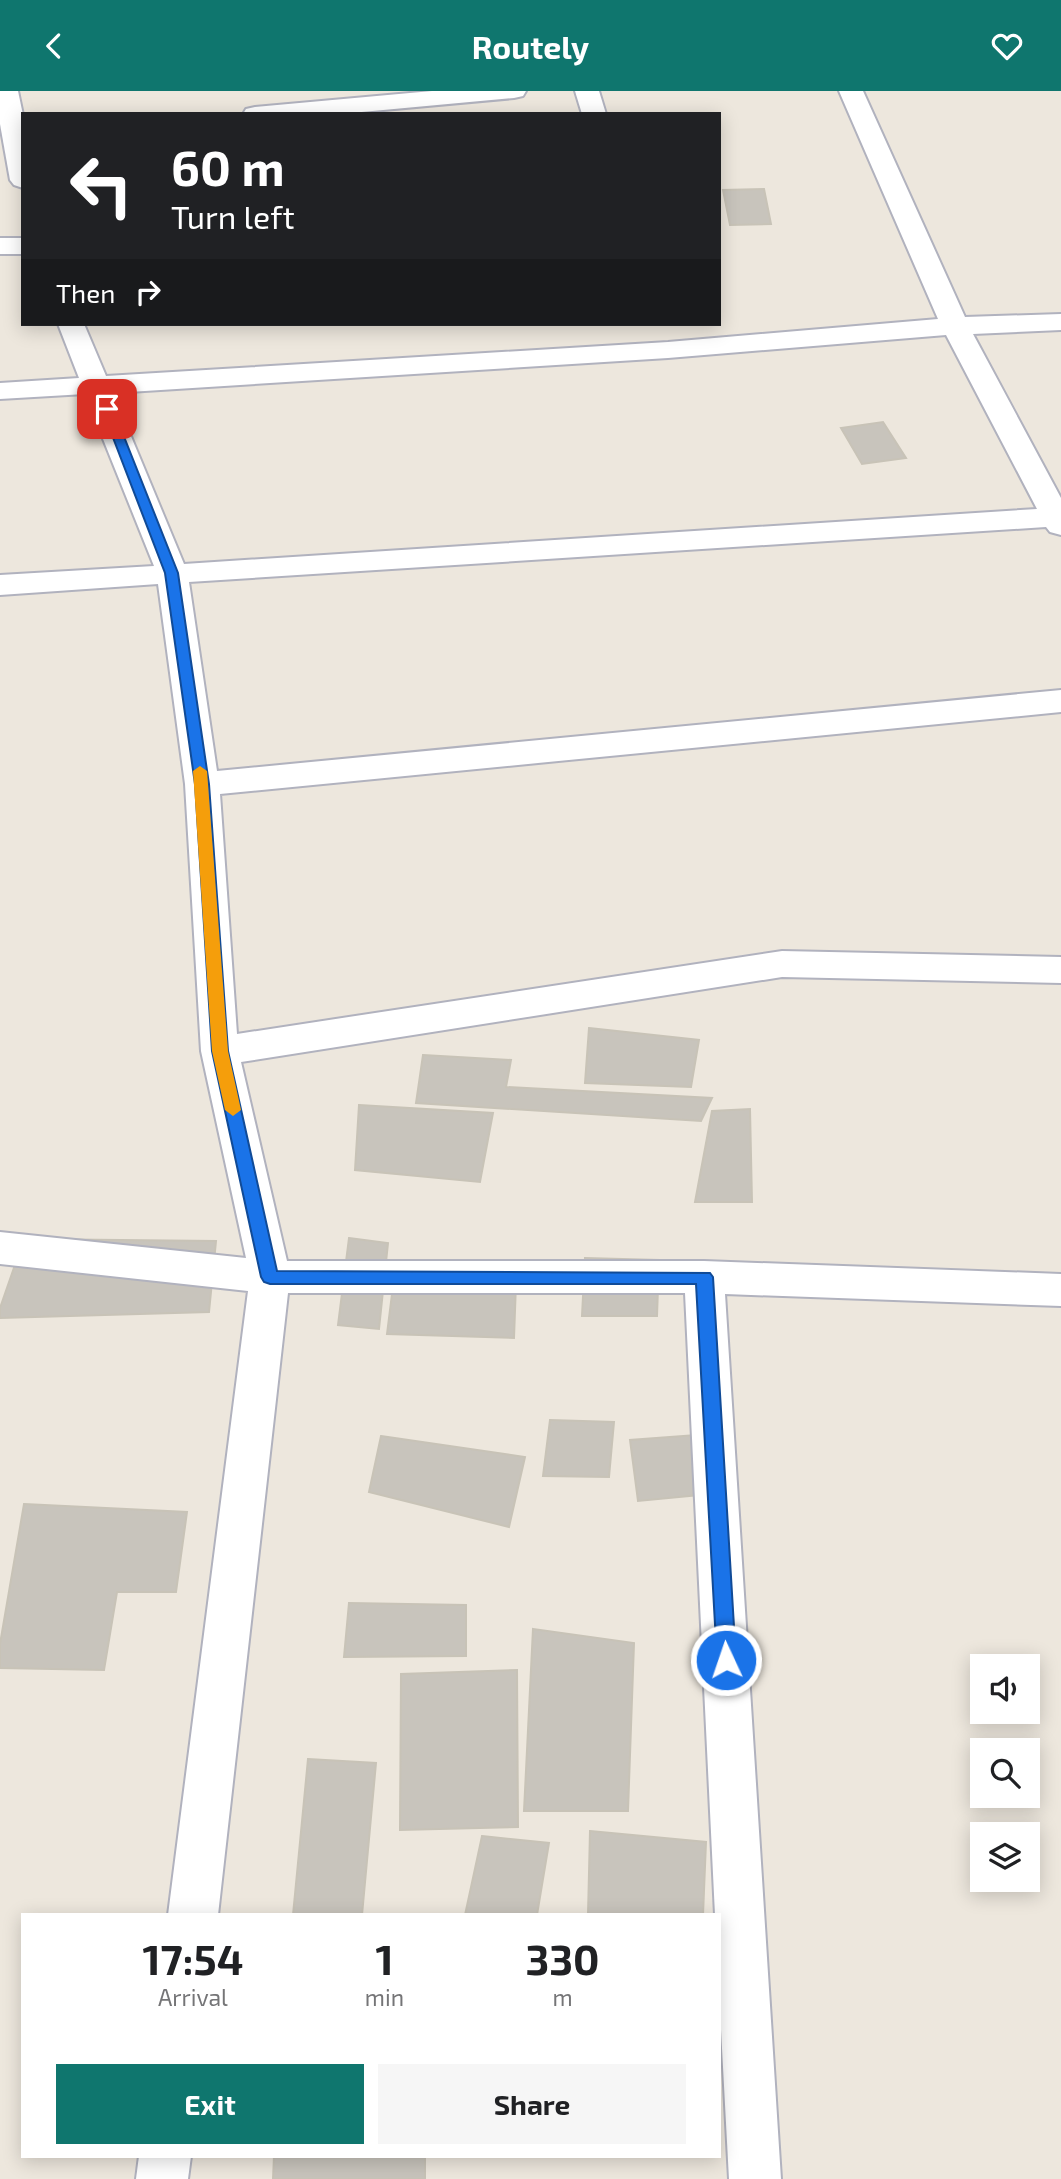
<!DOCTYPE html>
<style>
:root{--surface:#fff;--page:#f6f6f6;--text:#202124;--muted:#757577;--accent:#0f766e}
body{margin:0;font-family:"Exo 2",sans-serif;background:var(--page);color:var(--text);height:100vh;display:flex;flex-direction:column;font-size:26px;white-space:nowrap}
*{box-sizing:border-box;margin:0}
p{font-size:23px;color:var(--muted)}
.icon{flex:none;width:38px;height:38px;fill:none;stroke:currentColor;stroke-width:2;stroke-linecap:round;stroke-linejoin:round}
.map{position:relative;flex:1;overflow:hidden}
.drawer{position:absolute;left:21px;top:1822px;width:700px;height:245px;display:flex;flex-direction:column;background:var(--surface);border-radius:0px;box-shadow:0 4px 18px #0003}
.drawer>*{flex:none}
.guide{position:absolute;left:21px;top:21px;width:700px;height:214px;border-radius:0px;box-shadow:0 4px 18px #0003;background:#202124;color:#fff;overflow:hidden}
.fabs{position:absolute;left:970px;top:1563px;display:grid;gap:14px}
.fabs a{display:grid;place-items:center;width:70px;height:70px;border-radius:0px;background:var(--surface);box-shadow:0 4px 18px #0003;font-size:35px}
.pin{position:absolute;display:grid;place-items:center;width:60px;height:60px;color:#fff;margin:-30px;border-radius:14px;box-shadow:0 4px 10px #0006}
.me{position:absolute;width:77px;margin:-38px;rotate:357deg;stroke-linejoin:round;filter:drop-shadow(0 0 5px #0008)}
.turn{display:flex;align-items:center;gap:24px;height:147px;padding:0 35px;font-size:32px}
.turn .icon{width:91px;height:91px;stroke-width:2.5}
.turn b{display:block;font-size:49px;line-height:60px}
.then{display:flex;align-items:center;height:66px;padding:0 35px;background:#0003;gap:14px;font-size:26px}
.eta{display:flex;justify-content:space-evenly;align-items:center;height:119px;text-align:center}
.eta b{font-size:42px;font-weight:700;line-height:49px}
.primary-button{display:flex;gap:14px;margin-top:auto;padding:14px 35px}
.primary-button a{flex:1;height:80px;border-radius:0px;background:var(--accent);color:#fff;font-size:28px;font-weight:700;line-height:80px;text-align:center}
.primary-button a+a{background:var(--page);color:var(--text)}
header{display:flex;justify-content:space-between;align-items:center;height:91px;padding:0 35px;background:var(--accent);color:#fff;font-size:32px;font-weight:700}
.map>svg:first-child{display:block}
</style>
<header><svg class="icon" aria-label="back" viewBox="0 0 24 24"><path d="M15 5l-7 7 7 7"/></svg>Routely<svg class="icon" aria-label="heart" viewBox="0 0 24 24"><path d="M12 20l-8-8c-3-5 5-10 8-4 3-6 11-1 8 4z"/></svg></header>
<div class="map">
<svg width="1061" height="2088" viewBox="0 0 1061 2088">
<rect width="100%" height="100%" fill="#ede7dd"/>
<g fill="#c8c4bc" stroke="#c8c3b7" stroke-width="2">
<path d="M764,98L771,133L730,134L723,99Z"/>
<path d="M883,331L906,367L862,373L841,337Z"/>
<path d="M589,937L699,949L691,996L585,992Z"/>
<path d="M423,964L511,969L506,996L712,1007L701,1030L416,1012Z"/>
<path d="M359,1014L493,1022L480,1091L355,1079Z"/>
<path d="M750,1018L752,1111H695L712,1020Z"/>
<path d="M349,1147L388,1152L379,1238L338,1234Z"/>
<path d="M24,1148L216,1150L209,1221L0,1227V1217Z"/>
<path d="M585,1167L659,1169L657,1225H582Z"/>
<path d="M394,1187L516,1192L514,1247L387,1243Z"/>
<path d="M550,1329L614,1331L609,1386L543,1385Z"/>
<path d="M696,1344L699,1404L638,1410L630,1349Z"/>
<path d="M381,1345L525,1366L509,1436L369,1401Z"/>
<path d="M24,1413L187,1421L176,1501H117L104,1579L0,1577V1553Z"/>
<path d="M349,1512L466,1514V1565L344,1566Z"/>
<path d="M533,1538L634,1552L628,1720H524Z"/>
<path d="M517,1579L518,1736L400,1739L401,1583Z"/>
<path d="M308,1668L376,1672L362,1824H293Z"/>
<path d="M590,1740L706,1751L703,1824H588Z"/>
<path d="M482,1745L549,1752L537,1824H465Z"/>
<path d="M274,2065H425V2088H273Z"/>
</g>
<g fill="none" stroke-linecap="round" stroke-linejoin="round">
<defs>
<g id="minor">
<path d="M0,0H18L23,24V97L14,94L10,89L0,33Z"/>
<path d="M432,0H526L523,5L514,7L340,23H243L246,18L255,16Z"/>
<path d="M575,0H599L606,23H582Z"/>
<path d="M839,0H863L965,226L1061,223V239L973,243L1061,407V444L1050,441L1046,436L189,491L217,680L1061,599V621L220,703L237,943L782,860L1061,866V892L782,886L241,971L287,1170H704L1061,1183V1215L725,1203L781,2088H729L719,1901V1824H715L685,1202H288L218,1824H168L248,1200L0,1173V1141L246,1167L201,960L185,693L158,493L0,504V484L154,475L85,303L0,308V292L79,287L58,233H84L106,285L668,251L938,228ZM946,244L1037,418L184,473L113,302L668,267Z"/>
<rect x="0" y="147" width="23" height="16"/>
<path d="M139,2065H191L188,2088H136Z"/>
</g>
</defs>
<use href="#minor" stroke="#b1b2be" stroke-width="4"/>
<use href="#minor" fill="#fff" fill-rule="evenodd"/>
</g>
<path fill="#1a73e8" stroke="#114b97" stroke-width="2" d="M107,315L113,318L178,482L209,693L228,960L277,1180L710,1182L713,1186L736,1569L733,1575L726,1577L719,1575L717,1569L696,1193H270L264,1191L261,1186L212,960L195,693L165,482L102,318Z"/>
<path fill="#f59e0b" d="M200,675L207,680L228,960L241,1019L233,1025L225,1019L212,960L193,680Z"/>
</svg>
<div class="fabs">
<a><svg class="icon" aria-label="sound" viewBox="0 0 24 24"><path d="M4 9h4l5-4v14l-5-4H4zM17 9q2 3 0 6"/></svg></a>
<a><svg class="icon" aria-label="search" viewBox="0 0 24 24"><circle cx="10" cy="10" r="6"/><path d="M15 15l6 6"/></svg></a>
<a><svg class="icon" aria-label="layers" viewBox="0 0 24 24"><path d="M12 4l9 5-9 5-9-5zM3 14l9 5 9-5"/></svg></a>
</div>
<div class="pin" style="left:107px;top:318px;background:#d93025"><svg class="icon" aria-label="arrive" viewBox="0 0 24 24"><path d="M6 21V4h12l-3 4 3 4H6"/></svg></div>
<svg class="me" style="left:726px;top:1569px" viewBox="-20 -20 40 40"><circle r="17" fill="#1a73e8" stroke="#fff" stroke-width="3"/><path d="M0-11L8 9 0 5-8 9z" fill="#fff"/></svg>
<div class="guide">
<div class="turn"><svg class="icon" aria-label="left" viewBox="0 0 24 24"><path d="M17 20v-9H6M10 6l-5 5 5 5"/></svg><div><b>60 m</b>Turn left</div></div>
<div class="then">Then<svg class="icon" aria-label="right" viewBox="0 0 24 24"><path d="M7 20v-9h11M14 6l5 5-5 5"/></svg></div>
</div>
<section class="drawer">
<div class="eta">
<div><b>17:54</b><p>Arrival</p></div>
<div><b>1</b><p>min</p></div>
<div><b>330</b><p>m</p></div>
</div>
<div class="primary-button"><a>Exit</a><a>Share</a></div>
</section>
</div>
